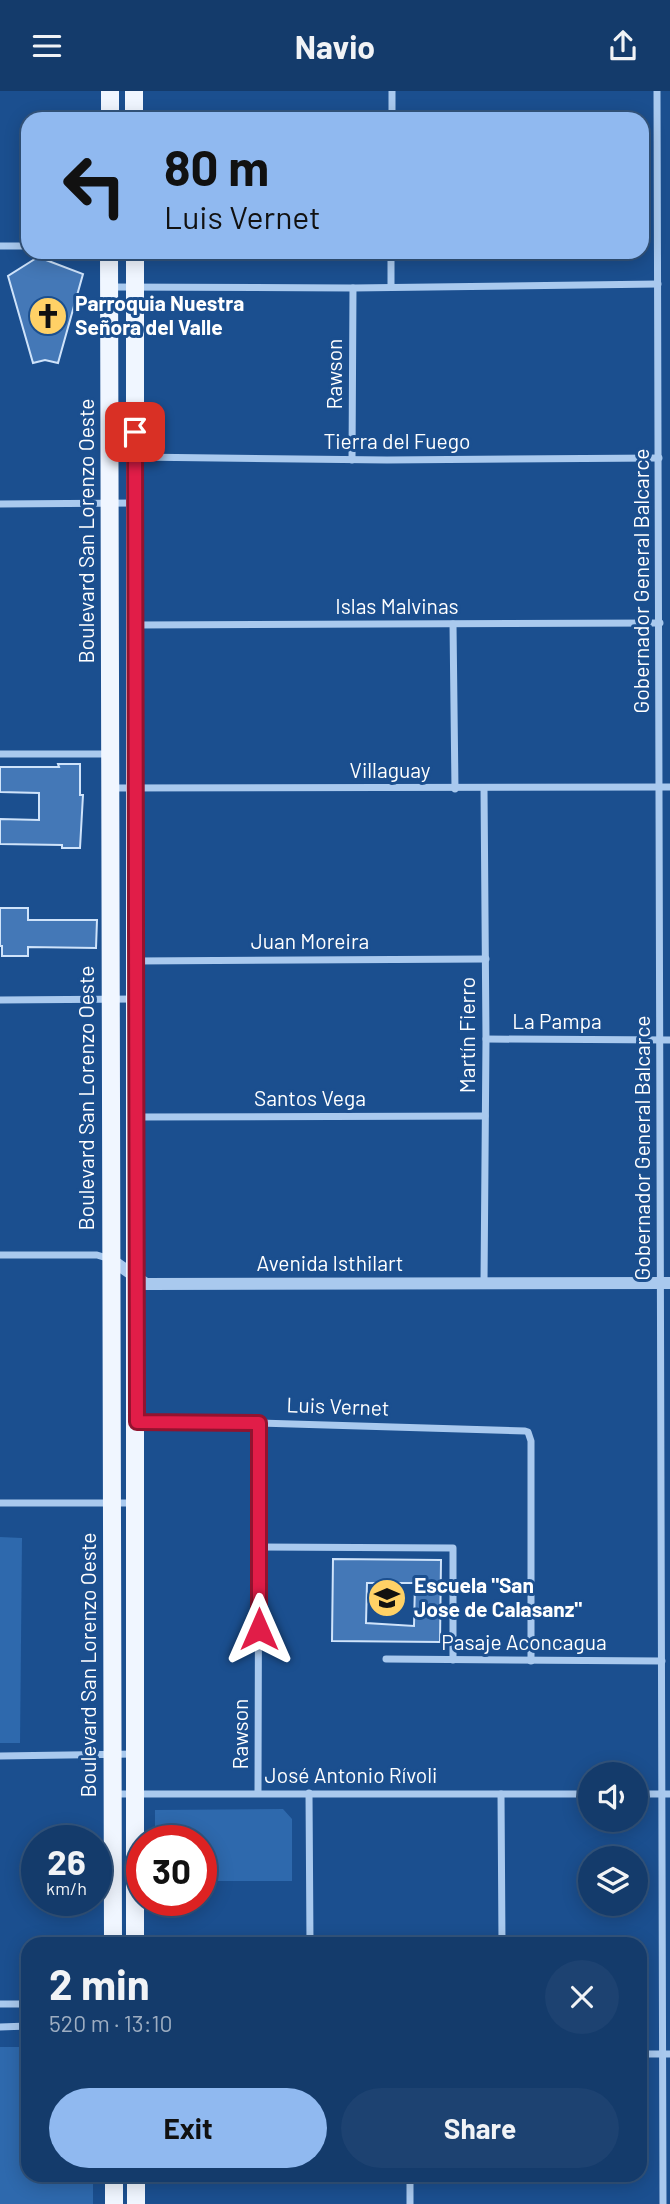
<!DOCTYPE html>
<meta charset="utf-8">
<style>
:root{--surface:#143b6b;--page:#1d4271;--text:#f1f3f6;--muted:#9dadc1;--line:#33557e;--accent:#90b9f0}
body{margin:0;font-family:Barlow,sans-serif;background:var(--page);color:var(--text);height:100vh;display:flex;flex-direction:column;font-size:26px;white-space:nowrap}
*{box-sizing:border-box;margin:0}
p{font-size:23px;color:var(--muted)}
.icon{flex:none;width:38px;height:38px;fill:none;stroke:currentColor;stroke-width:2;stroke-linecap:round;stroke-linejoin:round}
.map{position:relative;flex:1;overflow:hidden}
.details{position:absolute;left:21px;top:1846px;width:626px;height:245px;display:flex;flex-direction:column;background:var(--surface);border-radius:21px;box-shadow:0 4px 18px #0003,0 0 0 2px var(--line)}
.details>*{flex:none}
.guide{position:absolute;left:21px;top:21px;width:628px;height:147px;border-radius:21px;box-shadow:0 4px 18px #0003,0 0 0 2px var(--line);background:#90b9f0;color:#111;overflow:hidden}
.tools{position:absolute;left:578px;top:1671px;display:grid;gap:14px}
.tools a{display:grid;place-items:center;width:70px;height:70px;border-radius:50%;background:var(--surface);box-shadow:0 4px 18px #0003,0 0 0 2px var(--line);font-size:35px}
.speed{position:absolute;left:21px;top:1734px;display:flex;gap:14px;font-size:35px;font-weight:700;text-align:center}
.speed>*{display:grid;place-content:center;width:91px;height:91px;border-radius:50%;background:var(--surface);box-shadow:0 4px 18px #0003,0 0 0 2px var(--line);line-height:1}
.speed small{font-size:18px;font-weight:400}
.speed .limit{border:10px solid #d22;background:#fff;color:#111}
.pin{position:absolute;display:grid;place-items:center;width:60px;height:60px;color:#fff;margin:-30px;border-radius:14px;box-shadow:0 4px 10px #0006}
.me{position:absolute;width:77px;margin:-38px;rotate:0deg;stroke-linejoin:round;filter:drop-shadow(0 0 5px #0008)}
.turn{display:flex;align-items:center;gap:24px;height:147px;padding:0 28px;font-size:32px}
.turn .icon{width:91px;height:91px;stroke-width:2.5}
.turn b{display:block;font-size:49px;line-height:60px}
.round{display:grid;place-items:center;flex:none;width:74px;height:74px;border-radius:37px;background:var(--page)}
.head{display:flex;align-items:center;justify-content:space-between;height:119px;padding:0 28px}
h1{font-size:42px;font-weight:700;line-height:52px}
.cta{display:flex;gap:14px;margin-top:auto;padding:14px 28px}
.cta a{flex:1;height:80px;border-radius:42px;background:var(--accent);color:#111;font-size:28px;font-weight:700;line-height:80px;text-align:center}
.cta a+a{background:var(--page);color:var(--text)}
header{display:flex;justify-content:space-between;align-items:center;height:91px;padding:0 28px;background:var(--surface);font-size:32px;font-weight:700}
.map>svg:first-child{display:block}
</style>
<header><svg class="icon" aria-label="menu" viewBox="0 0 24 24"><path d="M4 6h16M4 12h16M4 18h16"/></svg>Navio<svg class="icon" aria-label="share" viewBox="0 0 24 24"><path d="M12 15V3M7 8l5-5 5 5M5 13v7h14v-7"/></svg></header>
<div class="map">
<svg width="670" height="2113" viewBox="0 0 670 2113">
<rect width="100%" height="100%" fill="#1b4f8f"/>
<g fill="#2e69ad">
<path d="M0,1446L22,1447L20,1652H0Z"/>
<path d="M283,1718L292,1728V1790H218V1778H201V1750H155V1719Z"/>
<path d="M0,1956H28V2084H93V2113H0Z"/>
</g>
<g fill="#4478b7" stroke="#cfe3fa" stroke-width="2" fill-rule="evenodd">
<path d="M38,166L83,183L58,272L45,269L33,272L8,185Z"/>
<path d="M58,673H80V704H83L80,757H62V754L0,753V728L39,729V702L0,701V676H59Z"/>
<path d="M0,817H28V829H97L96,857L28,856V865H2V855H0Z"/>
<path d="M333,1468L441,1469L440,1551L332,1550ZM367,1492H415L414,1535L366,1532Z"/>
</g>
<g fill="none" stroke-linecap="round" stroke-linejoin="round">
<g stroke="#a9c9ee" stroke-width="7">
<path d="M657,0L663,2113"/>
<path d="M392,28V0"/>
<path d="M0,155H28"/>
<path d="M110,196L353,197L658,193"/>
<path d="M391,196V161"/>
<path d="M136,366L387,369L659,367"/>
<path d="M352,369L353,197"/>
<path d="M0,413L135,412"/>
<path d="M453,533L455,698"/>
<path d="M136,534L660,532"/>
<path d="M0,663H108"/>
<path d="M110,697L670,696"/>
<path d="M484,697L486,948L484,1192"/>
<path d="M136,870L486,868"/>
<path d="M0,909L135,908"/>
<path d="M486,948L670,949"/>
<path d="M136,1026L485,1025"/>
<path d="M0,1164H97L110,1168"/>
<path d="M137,1331L259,1332L525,1340L528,1341L531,1350V1570"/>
<path d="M0,1412H136"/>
<path d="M260,1456L453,1457V1569"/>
<path d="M386,1568L662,1570"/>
<path d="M0,1665L135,1663"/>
<path d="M258,1702L259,1332"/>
<path d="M309,1702L310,1853"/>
<path d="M113,1703H590"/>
<path d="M501,1703L502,1853"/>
<path d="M635,1703H670"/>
<path d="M0,1913H28"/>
<path d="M0,1936L28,1935"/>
<path d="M640,1963H670"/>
<path d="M410,2113V2084"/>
</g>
<path stroke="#a9c9ee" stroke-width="12" d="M110,1168L146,1193L670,1192"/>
<g stroke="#f0f6ff" stroke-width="18">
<path d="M134,0V28"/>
<path d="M110,28V0"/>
<path d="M109,161L113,1853"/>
<path d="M135,161V1853"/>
<path d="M114,2084V2113"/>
<path d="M136,2113V2084"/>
</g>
</g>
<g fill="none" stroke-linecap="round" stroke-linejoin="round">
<defs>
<path id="route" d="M135,341L137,1331L259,1332V1538"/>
</defs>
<use href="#route" stroke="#92132f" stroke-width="18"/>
<use href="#route" stroke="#e11d48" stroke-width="12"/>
</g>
<defs>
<symbol id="church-disc" viewBox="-11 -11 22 22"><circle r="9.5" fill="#ffd166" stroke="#1b4f8f"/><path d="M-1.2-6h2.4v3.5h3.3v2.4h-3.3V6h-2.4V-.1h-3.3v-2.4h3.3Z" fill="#111"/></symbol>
<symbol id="school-disc" viewBox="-11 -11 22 22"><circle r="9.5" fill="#ffd166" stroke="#1b4f8f"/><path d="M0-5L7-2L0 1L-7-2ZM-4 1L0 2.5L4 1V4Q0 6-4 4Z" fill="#111"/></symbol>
</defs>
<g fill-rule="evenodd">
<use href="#church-disc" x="26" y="203" width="44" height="44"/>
<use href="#school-disc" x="365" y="1485" width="44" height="44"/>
</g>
<g text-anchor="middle" stroke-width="6" stroke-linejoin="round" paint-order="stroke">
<g font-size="21" font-weight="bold" fill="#fff" stroke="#1b4f8f" text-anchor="start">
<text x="75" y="220">Parroquia Nuestra<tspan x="75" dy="24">Señora del Valle</tspan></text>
<text x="414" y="1502">Escuela "San<tspan x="414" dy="24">Jose de Calasanz"</tspan></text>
</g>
<g font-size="21" fill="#fff" stroke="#1b4f8f">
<text transform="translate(335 283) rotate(-90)" y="7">Rawson</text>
<text x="397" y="358">Tierra del Fuego</text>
<text transform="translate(87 440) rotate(-90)" y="7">Boulevard San Lorenzo Oeste</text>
<text transform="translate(642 490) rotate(-90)" y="7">Gobernador General Balcarce</text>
<text x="397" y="523">Islas Malvinas</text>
<text x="390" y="687">Villaguay</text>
<text x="310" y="858">Juan Moreira</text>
<text x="557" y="938">La Pampa</text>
<text transform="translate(468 944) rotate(-90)" y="7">Martín Fierro</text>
<text transform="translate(87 1007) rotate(-90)" y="7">Boulevard San Lorenzo Oeste</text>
<text x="310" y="1015">Santos Vega</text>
<text transform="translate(643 1057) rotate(-90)" y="7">Gobernador General Balcarce</text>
<text x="330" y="1180">Avenida Isthilart</text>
<text transform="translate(338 1316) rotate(2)" y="7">Luis Vernet</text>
<text x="524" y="1559">Pasaje Aconcagua</text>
<text transform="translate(89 1574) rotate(-90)" y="7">Boulevard San Lorenzo Oeste</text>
<text transform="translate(241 1643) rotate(-90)" y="7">Rawson</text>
<text x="351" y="1692">José Antonio Rívoli</text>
</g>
</g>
</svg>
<div class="tools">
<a><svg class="icon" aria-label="sound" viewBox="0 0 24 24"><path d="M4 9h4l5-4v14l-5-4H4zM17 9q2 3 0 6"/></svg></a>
<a><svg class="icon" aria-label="layers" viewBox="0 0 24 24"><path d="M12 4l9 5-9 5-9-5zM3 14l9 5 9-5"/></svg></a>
</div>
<div class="speed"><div>26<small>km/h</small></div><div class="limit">30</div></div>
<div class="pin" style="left:135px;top:341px;background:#d93025"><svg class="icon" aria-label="arrive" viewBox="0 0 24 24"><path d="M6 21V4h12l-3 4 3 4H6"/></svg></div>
<svg class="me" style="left:259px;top:1538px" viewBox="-20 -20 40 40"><path d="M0-17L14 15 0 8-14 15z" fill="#e11d48" stroke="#fff" stroke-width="4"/></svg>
<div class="guide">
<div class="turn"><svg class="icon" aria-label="left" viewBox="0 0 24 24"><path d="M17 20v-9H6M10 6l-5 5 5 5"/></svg><div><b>80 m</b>Luis Vernet</div></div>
</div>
<section class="details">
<div class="head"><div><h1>2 min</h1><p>520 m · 13:10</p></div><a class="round"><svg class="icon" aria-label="close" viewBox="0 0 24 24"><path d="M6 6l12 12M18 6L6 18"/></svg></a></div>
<div class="cta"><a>Exit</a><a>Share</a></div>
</section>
</div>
